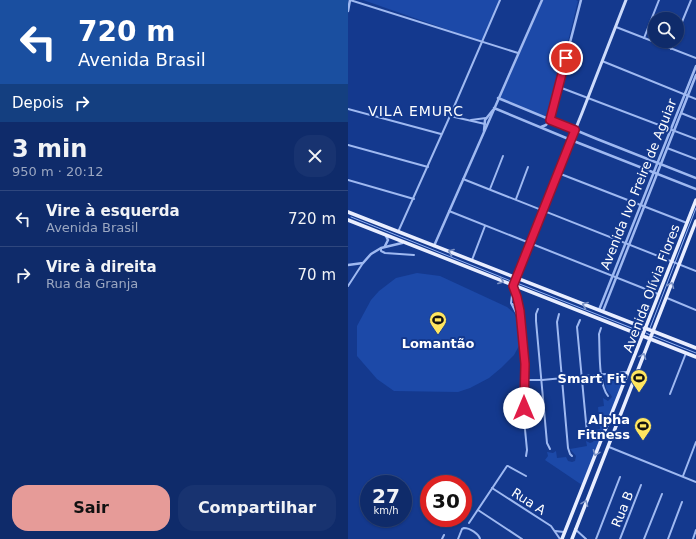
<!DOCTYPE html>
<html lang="pt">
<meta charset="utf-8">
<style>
:root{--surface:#0f2b6a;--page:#183370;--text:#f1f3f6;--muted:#9ba7c1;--line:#2f477e;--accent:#e69b98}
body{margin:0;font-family:"DejaVu Sans",sans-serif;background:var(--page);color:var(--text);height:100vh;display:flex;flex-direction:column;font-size:15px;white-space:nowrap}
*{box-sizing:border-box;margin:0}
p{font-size:13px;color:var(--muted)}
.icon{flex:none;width:22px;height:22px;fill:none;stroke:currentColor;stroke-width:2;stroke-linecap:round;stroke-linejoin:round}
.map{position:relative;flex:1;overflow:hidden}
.sheet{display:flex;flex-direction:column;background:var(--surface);width:348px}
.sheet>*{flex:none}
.banner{background:#1a4fa0;color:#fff;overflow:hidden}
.buttons{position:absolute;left:300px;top:12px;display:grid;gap:8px}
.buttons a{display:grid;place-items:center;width:36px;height:36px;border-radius:50%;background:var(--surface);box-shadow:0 1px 3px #0004,0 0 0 1px var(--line);font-size:20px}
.speed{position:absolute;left:12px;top:475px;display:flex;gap:8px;font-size:20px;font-weight:700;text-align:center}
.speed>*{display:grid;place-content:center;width:52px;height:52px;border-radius:50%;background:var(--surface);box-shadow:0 1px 3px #0004,0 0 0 1px var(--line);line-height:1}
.speed small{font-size:10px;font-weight:400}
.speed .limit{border:6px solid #d22;background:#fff;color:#111}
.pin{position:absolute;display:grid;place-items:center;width:34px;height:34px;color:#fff;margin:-17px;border:2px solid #fff;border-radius:50%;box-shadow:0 1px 4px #0007}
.me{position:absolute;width:44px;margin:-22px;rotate:0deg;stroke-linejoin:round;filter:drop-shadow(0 0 3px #0008)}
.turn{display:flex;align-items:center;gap:14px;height:84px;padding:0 12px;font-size:18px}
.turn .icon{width:52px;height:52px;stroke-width:2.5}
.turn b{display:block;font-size:28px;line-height:34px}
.then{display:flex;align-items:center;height:38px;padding:0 12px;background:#0003;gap:8px;font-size:15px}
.round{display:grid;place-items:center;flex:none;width:42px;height:42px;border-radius:16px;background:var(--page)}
.head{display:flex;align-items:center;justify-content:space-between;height:68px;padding:0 12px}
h1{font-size:24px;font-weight:700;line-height:30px}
.primary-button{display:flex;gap:8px;margin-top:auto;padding:8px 12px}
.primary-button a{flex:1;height:46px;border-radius:16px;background:var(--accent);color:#111;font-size:16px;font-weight:700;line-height:46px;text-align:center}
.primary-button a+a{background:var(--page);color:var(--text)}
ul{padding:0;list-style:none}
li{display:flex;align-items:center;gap:12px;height:56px;padding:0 12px;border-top:1px solid var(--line)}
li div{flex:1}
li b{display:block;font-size:15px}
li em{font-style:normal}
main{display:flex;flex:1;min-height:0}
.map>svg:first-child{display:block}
</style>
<main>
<section class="sheet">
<div class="banner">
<div class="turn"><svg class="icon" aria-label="left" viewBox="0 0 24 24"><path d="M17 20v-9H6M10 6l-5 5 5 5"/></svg><div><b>720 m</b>Avenida Brasil</div></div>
<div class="then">Depois<svg class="icon" aria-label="right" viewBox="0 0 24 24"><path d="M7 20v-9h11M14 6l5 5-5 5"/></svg></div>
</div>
<div class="head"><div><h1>3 min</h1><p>950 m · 20:12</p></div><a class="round"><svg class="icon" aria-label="close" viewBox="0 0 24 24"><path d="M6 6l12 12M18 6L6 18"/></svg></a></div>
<ul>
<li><svg class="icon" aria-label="left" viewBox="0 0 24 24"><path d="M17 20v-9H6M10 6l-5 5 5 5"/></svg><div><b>Vire à esquerda</b><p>Avenida Brasil</p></div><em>720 m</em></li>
<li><svg class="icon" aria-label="right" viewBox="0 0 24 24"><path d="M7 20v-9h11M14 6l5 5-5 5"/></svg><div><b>Vire à direita</b><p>Rua da Granja</p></div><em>70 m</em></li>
</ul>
<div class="primary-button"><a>Sair</a><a>Compartilhar</a></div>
</section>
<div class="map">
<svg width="348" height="539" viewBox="0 0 348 539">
<rect width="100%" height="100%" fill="#14398e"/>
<g fill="#1c49a8">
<path d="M15,0H152L135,42Z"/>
<path d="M195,0H228L230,1L201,118L152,99Z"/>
<path d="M69,273L92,276L159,307L166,313L168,317L170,324L172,344L166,355L153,368L141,378L122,388L110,392L46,391L29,379L9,356V326L23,300L31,291L48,278Z"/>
<path d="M277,373L278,374L234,485L197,460L200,456L199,452L205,453L208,451L209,458L218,457L220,461L224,462L227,461L228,456L222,449L239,446L238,441L242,443L245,442L247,437L243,431L252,429L250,407L256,406L255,398L260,401L264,397L263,395L258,389L256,375Z"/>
</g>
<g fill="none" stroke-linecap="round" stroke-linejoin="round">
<g stroke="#91b2f4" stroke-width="1">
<path d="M3,217L163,281"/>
<path d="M169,283L294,332"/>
<path d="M302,328L348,208"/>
<path d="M298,333L302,335"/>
<path d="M305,336L348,353"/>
</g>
<g stroke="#9fb9f1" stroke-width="2">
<path d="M2,0L170,53"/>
<path d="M268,27L348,58"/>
<path d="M329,34L343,0"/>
<path d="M296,38L311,0"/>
<path d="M323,49L326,41"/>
<path d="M254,61L348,99"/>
<path d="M211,87L348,139"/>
<path d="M0,109L93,134"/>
<path d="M333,113L348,119"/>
<path d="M102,116L152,0"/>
<path d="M123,120L138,118"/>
<path d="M0,145L80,167"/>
<path d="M319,148L348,159"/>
<path d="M210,173L339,223"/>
<path d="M115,179L348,271"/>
<path d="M0,180L66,199"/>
<path d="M142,189L155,156"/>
<path d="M168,199L180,167"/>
<path d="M101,211L310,294"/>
<path d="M50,232L102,116L137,124"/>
<path d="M33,248V251L37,253L66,255"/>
<path d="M124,260L137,226"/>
<path d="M165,285L169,297L172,311L177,363L176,419L179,450L178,456"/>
<path d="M0,286L15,263"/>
<path d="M165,287L163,303L172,320"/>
<path d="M319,298L348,310"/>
<path d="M164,304L167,305L170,300"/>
<path d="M190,309L188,314V321L199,443L202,449"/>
<path d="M211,314L209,322L220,448L222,454L224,456"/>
<path d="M232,320L229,327L239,433L242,438"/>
<path d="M253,328L251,334C252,350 250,383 260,396"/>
<path d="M177,380H194L279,372"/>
<path d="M322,394L338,353"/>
<path d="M261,447L348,482"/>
<path d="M335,476L348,442"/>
<path d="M144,488L203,526L212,539"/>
<path d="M130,510L174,539"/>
<path d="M121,523L159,466H160L178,476"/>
<path d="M227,529L238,539"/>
<path d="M207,531L216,532"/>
<path d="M94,539L96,535"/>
<path d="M110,539L114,529L116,528C122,528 131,534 132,539"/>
<path d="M248,539L272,477"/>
<path d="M272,539L293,485"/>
<path d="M296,539L314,494"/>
<path d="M320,539L334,502"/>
<path d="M345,539L348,530"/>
</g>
<g stroke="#9fb9f1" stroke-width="2.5">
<path d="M0,11L2,0"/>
<path d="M150,98L249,139L348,178"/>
<path d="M146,108L223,140L348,189"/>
<path d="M193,127L198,125L202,120L233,0"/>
<path d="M136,131L137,120L145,110"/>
<path d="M37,246L40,240L38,236"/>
<path d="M86,246L194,0"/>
<path d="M0,265L15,263L23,254L33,248L54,243"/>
<path d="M251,310L348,66"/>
<path d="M255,311L348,75"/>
</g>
<path stroke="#cddbfb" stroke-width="3" d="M168,277L234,113L278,0"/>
<g stroke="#e9eeff" stroke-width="3.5">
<path d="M0,212L348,348"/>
<path d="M0,220L348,357"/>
<path d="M214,539L348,200"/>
<path d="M224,539L348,221"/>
</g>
</g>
<defs><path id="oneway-chevron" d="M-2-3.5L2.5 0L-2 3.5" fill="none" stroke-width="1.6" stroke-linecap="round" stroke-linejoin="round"/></defs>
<g stroke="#7e94c6">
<use href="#oneway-chevron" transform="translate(103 252) rotate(-159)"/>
<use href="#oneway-chevron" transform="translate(153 281) rotate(21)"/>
<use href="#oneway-chevron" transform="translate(323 285) rotate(-68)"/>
<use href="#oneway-chevron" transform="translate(237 305) rotate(-158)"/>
<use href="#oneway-chevron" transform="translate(295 356) rotate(-69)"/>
<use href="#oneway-chevron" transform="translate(248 453) rotate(111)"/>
<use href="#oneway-chevron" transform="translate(237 503) rotate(-69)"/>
</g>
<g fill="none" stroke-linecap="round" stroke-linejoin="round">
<defs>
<path id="route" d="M176,408L177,364L172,311L169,297L165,286L227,130L202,120L218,58"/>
</defs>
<use href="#route" stroke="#92132f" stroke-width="10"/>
<use href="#route" stroke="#e11d48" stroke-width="7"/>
</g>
<defs>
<symbol id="stadium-pin" viewBox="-11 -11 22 30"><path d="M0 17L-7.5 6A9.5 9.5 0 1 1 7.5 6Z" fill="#ffe65f" stroke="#14398e"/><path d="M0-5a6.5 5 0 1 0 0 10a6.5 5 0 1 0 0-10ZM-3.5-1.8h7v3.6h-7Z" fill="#111"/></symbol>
</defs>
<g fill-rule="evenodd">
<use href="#stadium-pin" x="80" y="310" width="20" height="27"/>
<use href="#stadium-pin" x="281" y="368" width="20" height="27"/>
<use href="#stadium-pin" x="285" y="416" width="20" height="27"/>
</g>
<g text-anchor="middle" stroke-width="4" stroke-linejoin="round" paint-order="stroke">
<g font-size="13" fill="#fff" stroke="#14398e">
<text transform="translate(290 184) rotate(-68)" y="5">Avenida Ivo Freire de Aguiar</text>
<text transform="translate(303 288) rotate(-69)" y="5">Avenida Olívia Flores</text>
<text transform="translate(181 501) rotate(33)" y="5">Rua A</text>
<text transform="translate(274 509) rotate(-68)" y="5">Rua B</text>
</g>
<g font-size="13" font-weight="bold" fill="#fff" stroke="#14398e" text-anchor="end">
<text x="90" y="348" text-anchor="middle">Lomantão</text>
<text x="278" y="383">Smart Fit</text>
<text x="282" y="424">Alpha<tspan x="282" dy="15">Fitness</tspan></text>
</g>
<g font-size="14" letter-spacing="1" fill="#fff" stroke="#14398e">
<text x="68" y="116">VILA EMURC</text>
</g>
</g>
</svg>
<div class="buttons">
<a><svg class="icon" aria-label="search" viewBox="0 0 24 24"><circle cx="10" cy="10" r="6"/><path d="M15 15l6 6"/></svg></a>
</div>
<div class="speed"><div>27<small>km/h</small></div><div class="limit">30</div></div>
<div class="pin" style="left:218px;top:58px;background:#d93025"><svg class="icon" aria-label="arrive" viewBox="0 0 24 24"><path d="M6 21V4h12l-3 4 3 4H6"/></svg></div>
<svg class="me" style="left:176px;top:408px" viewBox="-20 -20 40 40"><circle r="19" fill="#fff"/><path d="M0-13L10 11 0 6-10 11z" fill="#e11d48"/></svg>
</div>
</main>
